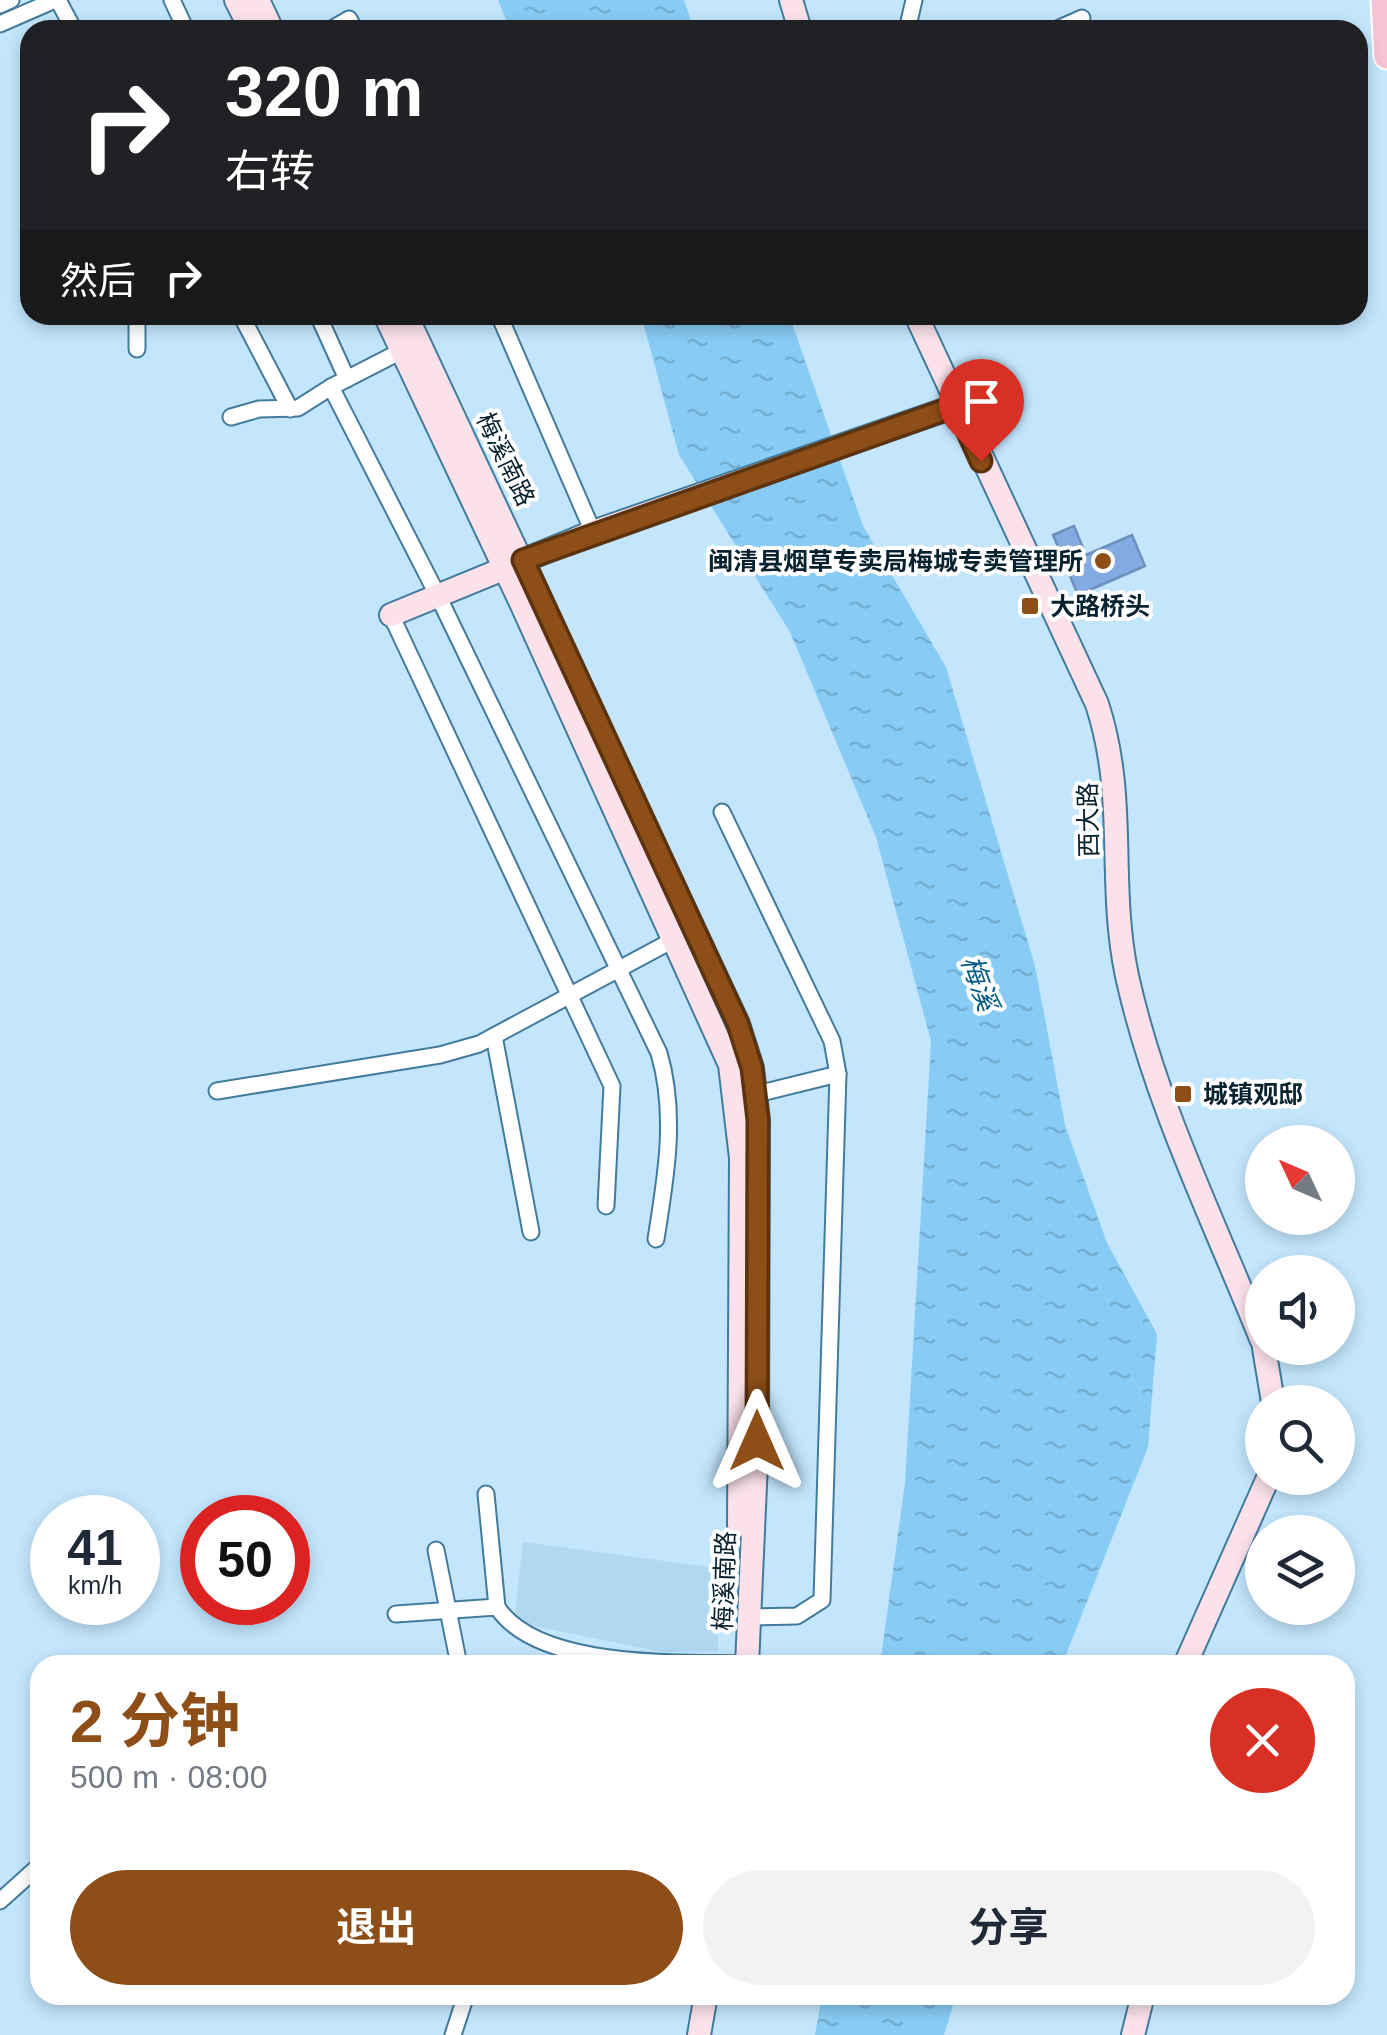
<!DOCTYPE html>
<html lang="zh">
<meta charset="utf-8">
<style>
:root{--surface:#fff;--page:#f2f2f3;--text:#1f2937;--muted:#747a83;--accent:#8e4e17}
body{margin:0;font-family:Helvetica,"Noto Sans SC",sans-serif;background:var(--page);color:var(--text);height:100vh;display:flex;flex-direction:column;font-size:38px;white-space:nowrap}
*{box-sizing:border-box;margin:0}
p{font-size:32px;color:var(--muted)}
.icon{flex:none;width:55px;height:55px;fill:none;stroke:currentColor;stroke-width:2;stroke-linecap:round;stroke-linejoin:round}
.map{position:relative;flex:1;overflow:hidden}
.sheet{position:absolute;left:30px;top:1655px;width:1325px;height:350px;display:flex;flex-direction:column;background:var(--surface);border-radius:30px;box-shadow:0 5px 15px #0003}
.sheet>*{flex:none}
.banner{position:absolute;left:20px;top:20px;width:1348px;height:305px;border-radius:30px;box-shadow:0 5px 15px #0003;background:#202124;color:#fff;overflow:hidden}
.needle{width:65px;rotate:314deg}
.fabs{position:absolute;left:1245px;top:1125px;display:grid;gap:20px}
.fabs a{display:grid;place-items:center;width:110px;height:110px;border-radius:50%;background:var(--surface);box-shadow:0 5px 15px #0003;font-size:50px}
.speed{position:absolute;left:30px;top:1495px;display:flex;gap:20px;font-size:50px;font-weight:700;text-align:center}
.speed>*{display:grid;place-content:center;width:130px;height:130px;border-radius:50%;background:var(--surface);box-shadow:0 5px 15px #0003;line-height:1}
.speed small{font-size:25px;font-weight:400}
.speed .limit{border:15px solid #d22;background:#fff;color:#111}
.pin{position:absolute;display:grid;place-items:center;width:85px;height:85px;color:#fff;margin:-102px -42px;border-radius:50% 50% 50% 0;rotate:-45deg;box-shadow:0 0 10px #0007}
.pin .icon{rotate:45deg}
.me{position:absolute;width:110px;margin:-55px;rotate:0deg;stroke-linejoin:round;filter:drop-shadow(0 0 8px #0008)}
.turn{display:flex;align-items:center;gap:35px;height:210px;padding:0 40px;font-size:45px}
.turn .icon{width:130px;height:130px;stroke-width:2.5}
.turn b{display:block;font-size:70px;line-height:85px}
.then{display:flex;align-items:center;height:95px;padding:0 40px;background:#0003;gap:20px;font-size:38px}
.round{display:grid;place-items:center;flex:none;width:105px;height:105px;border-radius:52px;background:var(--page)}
.head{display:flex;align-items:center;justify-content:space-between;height:170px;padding:0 40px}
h1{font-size:60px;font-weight:700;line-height:75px;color:var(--accent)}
.button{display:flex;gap:20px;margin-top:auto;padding:20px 40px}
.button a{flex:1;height:115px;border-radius:60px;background:var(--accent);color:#fff;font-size:40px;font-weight:700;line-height:115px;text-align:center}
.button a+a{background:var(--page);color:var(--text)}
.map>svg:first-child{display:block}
</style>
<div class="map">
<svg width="1387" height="2035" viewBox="0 0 1387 2035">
<defs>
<pattern id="water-ripples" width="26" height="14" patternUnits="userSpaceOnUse" patternTransform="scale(2.5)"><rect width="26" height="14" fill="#88ccf5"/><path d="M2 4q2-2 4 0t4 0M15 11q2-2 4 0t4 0" fill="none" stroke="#74afd2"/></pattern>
</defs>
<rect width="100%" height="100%" fill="#c3e6fd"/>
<path fill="#b1d8f1" d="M523,1542L717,1568L718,1651L662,1652L514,1622Z"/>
<g fill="url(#water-ripples)">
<path d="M498,0H684L694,30H510Z"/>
<path d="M641,315H789L863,526L946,667L1035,966L1065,1125L1107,1243L1157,1334L1148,1447L1062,1665H880L905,1483L931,1041L876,837L790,632L679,455Z"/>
<path d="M822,1995H956L944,2035H815Z"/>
</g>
<path fill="#83abe1" stroke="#6d90be" stroke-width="2.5" d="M1074,526L1086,555L1132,535L1145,566L1078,595L1053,535Z"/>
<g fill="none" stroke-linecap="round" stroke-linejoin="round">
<defs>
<g id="street">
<path d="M58,0L74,30"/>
<path d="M172,0L186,30"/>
<path d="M0,5L11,0"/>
<path d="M0,24L55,0"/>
<path d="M330,30L349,19L355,30"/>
<path d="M907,30L914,0"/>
<path d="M1055,30L1082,18"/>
<path d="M137,315V349"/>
<path d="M241,315L290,409"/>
<path d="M318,315L347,379"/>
<path d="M499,315L593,532"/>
<path d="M411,346L331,387L440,600L659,1053C677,1115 666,1176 656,1239"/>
<path d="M231,417L259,409L298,408L331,387"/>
<path d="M391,615L612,1086L606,1206"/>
<path d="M722,812L832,1041L838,1074L822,1600L797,1616L751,1617"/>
<path d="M494,1036L531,1232"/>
<path d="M217,1091L440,1055L479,1044L675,939"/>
<path d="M757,1094L838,1074"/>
<path d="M486,1494L497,1607"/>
<path d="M436,1550L459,1665"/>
<path d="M396,1614L497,1607C538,1670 681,1662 747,1664"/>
<path d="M0,1901L40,1865"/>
<path d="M453,2035L466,1995"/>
</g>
<g id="secondary">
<path d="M236,0L251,30"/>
<path d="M258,0L272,30"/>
<path d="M791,0L800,30"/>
<path d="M385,315L521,603L730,1065L741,1158L739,1525"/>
<path d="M406,315L738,1024L752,1068L758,1120L757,1441L747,1665"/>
<path d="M916,315L1097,704C1128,799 1107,881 1127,976C1155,1103 1214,1221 1262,1341"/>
<path d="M391,615L593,532L956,406"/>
<path d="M1264,1348L1273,1402"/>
<path d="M1185,1665L1268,1478"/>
<path d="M699,2035L706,1995"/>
<path d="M1133,2035L1143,1995"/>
</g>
<path id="primary" d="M1384,0L1387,56"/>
</defs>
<use href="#street" stroke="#427b9d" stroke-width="19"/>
<use href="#secondary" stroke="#427b9d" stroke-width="26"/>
<use href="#primary" stroke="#fff" stroke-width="29"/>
<use href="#street" stroke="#fff" stroke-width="15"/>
<use href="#secondary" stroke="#fae1ea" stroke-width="22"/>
<use href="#primary" stroke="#f6c3d6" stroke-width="25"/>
</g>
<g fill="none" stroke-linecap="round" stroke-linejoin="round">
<defs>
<path id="route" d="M757,1441L758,1120L752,1068L738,1024L523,560L956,406L981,461"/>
</defs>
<use href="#route" stroke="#5c330f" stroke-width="25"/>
<use href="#route" stroke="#8e4e17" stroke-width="18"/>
</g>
<g fill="#8e4e17" stroke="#fff" stroke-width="4">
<circle cx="1103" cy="561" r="10"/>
<rect x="1020" y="596" width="20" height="20" rx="5"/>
<rect x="1173" y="1084" width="20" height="20" rx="5"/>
</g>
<g text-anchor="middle" stroke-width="8" stroke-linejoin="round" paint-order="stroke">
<g font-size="25" fill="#08212e" stroke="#fff">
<text transform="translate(506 459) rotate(64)" y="9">梅溪南路</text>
<text transform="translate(1088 820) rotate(-91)" y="9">西大路</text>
<text transform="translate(724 1581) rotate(-88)" y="9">梅溪南路</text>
</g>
<g font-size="25" font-weight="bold" fill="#08212e" stroke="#fff" text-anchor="start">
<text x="1083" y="570" text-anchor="end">闽清县烟草专卖局梅城专卖管理所</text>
<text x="1050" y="615">大路桥头</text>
<text x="1203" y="1103">城镇观邸</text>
</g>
<g font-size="28" font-style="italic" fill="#055d84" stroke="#fff">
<text transform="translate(980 983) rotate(70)" y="10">梅溪</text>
</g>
</g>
</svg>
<div class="fabs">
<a><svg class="needle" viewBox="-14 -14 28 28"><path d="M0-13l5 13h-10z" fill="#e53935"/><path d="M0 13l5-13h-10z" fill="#747a83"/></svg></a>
<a><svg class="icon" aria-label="sound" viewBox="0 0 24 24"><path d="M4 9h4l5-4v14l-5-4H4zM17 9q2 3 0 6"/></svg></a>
<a><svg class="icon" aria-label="search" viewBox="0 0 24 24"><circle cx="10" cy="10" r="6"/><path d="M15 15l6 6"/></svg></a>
<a><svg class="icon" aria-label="layers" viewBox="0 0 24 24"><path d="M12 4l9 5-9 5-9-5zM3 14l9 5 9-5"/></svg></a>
</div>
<div class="speed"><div>41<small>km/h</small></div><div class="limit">50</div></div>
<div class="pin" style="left:981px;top:461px;background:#d93025"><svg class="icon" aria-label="arrive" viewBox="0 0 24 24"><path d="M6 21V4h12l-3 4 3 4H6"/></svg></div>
<svg class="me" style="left:757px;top:1441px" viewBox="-20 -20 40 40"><path d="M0-17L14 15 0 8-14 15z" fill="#8e4e17" stroke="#fff" stroke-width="4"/></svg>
<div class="banner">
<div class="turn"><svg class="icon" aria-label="right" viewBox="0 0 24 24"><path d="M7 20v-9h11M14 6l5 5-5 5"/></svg><div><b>320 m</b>右转</div></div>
<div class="then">然后<svg class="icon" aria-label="right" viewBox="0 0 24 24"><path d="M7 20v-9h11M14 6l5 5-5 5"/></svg></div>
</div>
<section class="sheet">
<div class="head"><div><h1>2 分钟</h1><p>500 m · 08:00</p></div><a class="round" style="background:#d93025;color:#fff"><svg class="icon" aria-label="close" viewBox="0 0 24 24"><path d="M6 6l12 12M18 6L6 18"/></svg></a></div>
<div class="button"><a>退出</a><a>分享</a></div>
</section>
</div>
